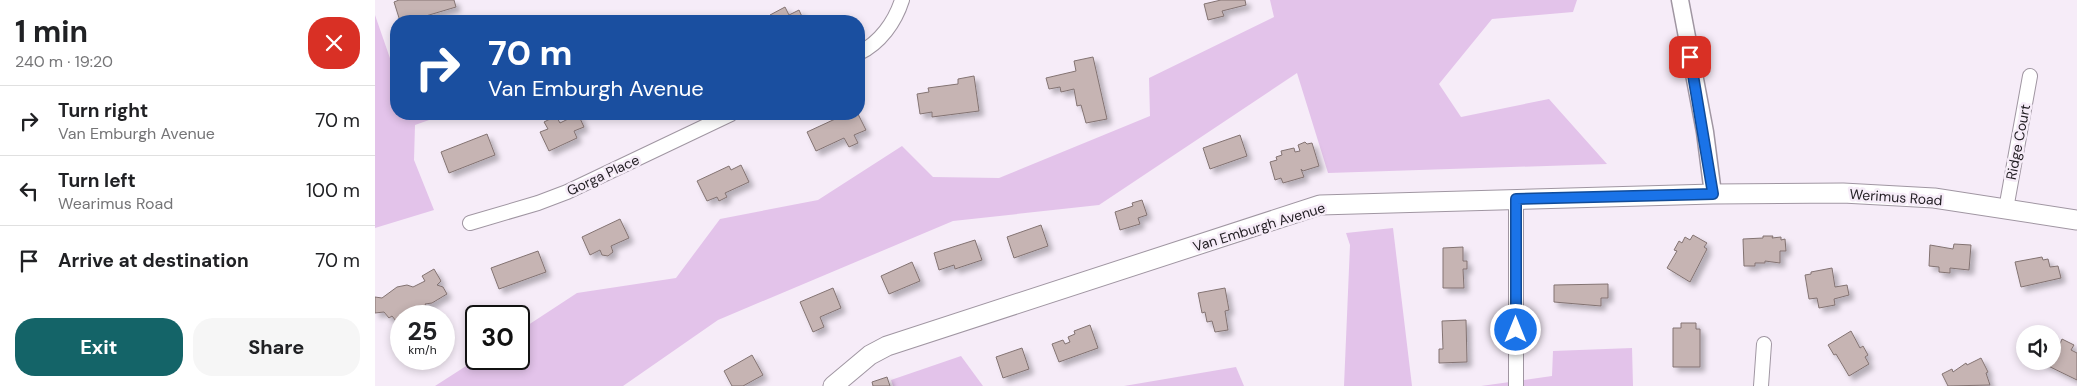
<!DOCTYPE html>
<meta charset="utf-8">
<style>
:root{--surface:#fff;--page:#f6f6f6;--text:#202124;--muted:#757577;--line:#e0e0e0;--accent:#146468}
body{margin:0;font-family:"DM Sans",sans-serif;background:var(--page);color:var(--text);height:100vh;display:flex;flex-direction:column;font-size:19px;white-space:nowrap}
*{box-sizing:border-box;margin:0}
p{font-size:16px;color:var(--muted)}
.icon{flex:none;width:28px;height:28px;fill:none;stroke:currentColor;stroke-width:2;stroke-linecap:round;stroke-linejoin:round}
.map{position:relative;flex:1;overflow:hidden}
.side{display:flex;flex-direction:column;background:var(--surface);width:375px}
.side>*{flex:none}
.top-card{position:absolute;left:15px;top:15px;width:475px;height:105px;border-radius:20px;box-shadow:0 2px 8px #0003;background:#1a4fa0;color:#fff;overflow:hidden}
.controls{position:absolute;left:1641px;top:325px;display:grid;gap:10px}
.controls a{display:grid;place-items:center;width:45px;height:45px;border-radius:50%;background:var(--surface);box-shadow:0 2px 8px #0003;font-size:25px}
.speed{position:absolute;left:15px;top:305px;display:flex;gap:10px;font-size:25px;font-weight:700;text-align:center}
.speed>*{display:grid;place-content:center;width:65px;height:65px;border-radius:50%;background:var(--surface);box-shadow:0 2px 8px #0003;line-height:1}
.speed small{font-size:12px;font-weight:400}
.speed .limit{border:2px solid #111;border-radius:8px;background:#fff;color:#111}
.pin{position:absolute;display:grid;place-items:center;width:42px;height:42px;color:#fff;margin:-21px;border-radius:10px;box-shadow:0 2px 8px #0006}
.me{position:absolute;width:55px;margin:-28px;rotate:0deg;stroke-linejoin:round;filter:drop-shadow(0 0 4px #0008)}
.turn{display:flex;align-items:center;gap:18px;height:105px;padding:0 15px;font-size:22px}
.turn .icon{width:65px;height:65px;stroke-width:2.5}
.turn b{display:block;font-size:35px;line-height:42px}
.round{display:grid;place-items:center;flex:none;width:52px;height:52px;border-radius:20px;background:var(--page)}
.head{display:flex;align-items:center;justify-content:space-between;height:85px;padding:0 15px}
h1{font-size:30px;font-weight:700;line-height:38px}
.cta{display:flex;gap:10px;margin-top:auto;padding:10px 15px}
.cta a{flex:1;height:58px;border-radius:20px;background:var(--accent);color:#fff;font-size:20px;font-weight:700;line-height:58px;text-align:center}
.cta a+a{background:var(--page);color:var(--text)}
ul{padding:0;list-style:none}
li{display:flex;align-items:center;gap:15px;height:70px;padding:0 15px;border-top:1px solid var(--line)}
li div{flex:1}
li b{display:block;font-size:19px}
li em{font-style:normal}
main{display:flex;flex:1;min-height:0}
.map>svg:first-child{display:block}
</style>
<main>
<section class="side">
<div class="head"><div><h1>1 min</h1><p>240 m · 19:20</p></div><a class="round" style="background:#d93025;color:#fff"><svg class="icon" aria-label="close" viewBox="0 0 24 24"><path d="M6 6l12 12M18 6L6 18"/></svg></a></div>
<ul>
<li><svg class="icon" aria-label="right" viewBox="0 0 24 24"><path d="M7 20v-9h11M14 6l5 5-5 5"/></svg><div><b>Turn right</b><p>Van Emburgh Avenue</p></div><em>70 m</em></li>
<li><svg class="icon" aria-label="left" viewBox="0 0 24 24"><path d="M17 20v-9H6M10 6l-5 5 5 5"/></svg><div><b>Turn left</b><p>Wearimus Road</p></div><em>100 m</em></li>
<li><svg class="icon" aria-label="arrive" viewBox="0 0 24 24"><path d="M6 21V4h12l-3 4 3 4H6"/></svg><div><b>Arrive at destination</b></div><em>70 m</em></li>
</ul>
<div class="cta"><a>Exit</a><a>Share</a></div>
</section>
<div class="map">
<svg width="1702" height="386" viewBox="0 0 1702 386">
<defs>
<filter id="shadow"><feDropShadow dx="4.5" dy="4.5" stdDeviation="2.5" flood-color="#0004"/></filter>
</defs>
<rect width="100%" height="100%" fill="#f6ecf8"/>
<g fill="#e3c3ea">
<path d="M895,0H1202L1198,12L1117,19L1064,84L1086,117L1174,99L1232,164L953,173L922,73L724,205L578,221L343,320L248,386H60L102,359H144V331L202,293L301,278L345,219L443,200L527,146L558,177L624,178L775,116L774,78L899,17Z"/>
<path d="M0,15L17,64L21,67V114H71L40,125L39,160L59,210L0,228Z"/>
<path d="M1018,228L1037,386H969L975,245L971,233Z"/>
<path d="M1257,348L1258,386H1106L1177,376L1178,351Z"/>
<path d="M586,356L608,386H518L516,380Z"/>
<path d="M861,367L869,386H749Z"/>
</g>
<g fill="#c6b4b3" stroke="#837372" filter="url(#shadow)">
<path d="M24,0H79L81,7L34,21H25L19,2Z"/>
<path d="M846,0H870L871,5L847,11L849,16L833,20L829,4Z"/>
<path d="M410,7L414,15L424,10L429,21H397L395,15Z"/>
<path d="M718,57L732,119L711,123L706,105L702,106L699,89L686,92L685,87L674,89L671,78L701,71L699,61Z"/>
<path d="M599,76L604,111L557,117V112L545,114L542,94L554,92L553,88L583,84V79Z"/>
<path d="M203,114L209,127L199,131L202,138L174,151L165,132L173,129L169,122L181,116L185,123Z"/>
<path d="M471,114H483L491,130L479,135L483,143L474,147L469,138L441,151L432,132Z"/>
<path d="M112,134L120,155L74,173L66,152Z"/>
<path d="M865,135L872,156L835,169L828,148Z"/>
<path d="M930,142L932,144L937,143L944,166L928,171L926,169L929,177L908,183L906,178L900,180L895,162L902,160L901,157L907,155L906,151L919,148L920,152L925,151L923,145Z"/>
<path d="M366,165L374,182L350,193L352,197L344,201L342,197L332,201L322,181L354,166L356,170Z"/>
<path d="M767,200L772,215L763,218L765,224L745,230L740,212L758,206L757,203Z"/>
<path d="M245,219L254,238L236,246L238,252L233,256L227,255L225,250L215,255L207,237Z"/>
<path d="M666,225L673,246L639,258L632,237Z"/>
<path d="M1318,235L1332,243L1329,247L1332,249L1315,282L1292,268L1302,251L1299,250L1304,241L1307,243L1310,237L1315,240Z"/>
<path d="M1388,236H1398L1397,238L1406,237V240L1410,239L1411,251H1405V263L1390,261V263H1380V266H1369L1368,239L1388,238Z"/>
<path d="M600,240L607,260L580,269L579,265L564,270L559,253Z"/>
<path d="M1579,244L1596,245L1594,270L1575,268V273L1564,272V267L1554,266L1555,245L1578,249Z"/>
<path d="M1088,247V261H1092V269H1088L1089,288H1068V248Z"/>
<path d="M163,251L171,272L124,289L116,268Z"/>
<path d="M1667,257L1668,260L1673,259L1675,267L1683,266L1686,278L1646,287L1640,262Z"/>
<path d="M537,262L545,281L514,294L506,276Z"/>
<path d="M1457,268L1460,287L1472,285L1474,295L1459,299L1460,305L1444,308L1442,298L1434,299L1430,275L1436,274V272Z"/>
<path d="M59,269L66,281L62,285L68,287L72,294L57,303L50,304L55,313L50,316H26V322L21,321L17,316L14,318L9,312L0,313V297L7,298L22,287L32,285L38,287L50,281L47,276Z"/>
<path d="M1233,284V298H1226V306L1179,302V285Z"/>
<path d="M458,288L466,308L445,317L449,327L438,332L425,302Z"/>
<path d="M850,288L854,310L850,311L853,330L840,332L837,321L832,322L830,312L827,313L823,293Z"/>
<path d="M1091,320L1092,362L1064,363V349H1068L1067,321Z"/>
<path d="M1306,323H1321V329H1325V367H1298V328H1306Z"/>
<path d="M715,325L723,348L684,362L677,344L688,340L690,344L695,342L693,337L700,334L699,331Z"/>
<path d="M1476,331L1485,348L1488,346L1493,355L1490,357L1494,364L1474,376L1461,354L1459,355L1453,345Z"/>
<path d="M1687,339L1699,345L1696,350L1702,353V380L1665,362L1678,361V340L1685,344Z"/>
<path d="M647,348L654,369L628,378L621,357Z"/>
<path d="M377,355L388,375L368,386H357L349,371Z"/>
<path d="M1606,358L1613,372L1611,373L1615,385L1573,386L1567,374L1577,369L1578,372L1591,363L1592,365Z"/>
<path d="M512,377L515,386H498L497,382Z"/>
</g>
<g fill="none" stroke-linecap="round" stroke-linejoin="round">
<defs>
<g id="minor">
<path d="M484,53C505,43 520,22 527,0"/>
<path d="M1631,209L1655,76"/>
<path d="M95,223L163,203L192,192L356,114"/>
<path d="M1141,386V199"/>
<path d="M1386,386L1389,344"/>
</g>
<path id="tertiary" d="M1305,0L1330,132L1338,194"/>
<path id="secondary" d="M458,386L495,355L512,346L945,205L1338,194L1468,193L1559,198L1702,220"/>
</defs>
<use href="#minor" stroke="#a096a2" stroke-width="16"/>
<use href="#tertiary" stroke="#a096a2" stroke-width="19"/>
<use href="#secondary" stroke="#a096a2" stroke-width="21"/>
<use href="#minor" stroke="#fff" stroke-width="14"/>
<use href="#tertiary" stroke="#fff" stroke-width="16"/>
<use href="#secondary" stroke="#fff" stroke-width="19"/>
</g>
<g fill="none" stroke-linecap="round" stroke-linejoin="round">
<defs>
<path id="route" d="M1141,330V199L1338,194L1315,57"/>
</defs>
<use href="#route" stroke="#114b97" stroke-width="12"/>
<use href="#route" stroke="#1a73e8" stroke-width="9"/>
</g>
<g text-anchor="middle" stroke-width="5" stroke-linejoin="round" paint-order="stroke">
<g font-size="14" fill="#211d22" stroke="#f6ecf8">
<text transform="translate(1643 142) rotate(-79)" y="5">Ridge Court</text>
<text transform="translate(228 175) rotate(-25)" y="5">Gorga Place</text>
<text transform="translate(1521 197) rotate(4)" y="5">Werimus Road</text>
<text transform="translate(884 227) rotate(-17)" y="5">Van Emburgh Avenue</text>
</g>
</g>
</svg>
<div class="controls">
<a><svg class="icon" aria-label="sound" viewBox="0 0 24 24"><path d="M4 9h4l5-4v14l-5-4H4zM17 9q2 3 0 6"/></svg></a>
</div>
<div class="speed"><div>25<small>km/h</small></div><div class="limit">30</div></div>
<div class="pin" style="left:1315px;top:57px;background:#d93025"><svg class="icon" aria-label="arrive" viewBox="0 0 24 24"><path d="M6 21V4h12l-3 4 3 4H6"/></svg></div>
<svg class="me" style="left:1141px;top:330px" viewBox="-20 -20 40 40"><circle r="17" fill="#1a73e8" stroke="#fff" stroke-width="3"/><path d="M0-11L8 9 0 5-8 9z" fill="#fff"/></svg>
<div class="top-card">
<div class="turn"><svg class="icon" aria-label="right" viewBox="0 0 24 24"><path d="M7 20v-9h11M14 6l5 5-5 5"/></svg><div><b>70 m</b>Van Emburgh Avenue</div></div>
</div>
</div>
</main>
